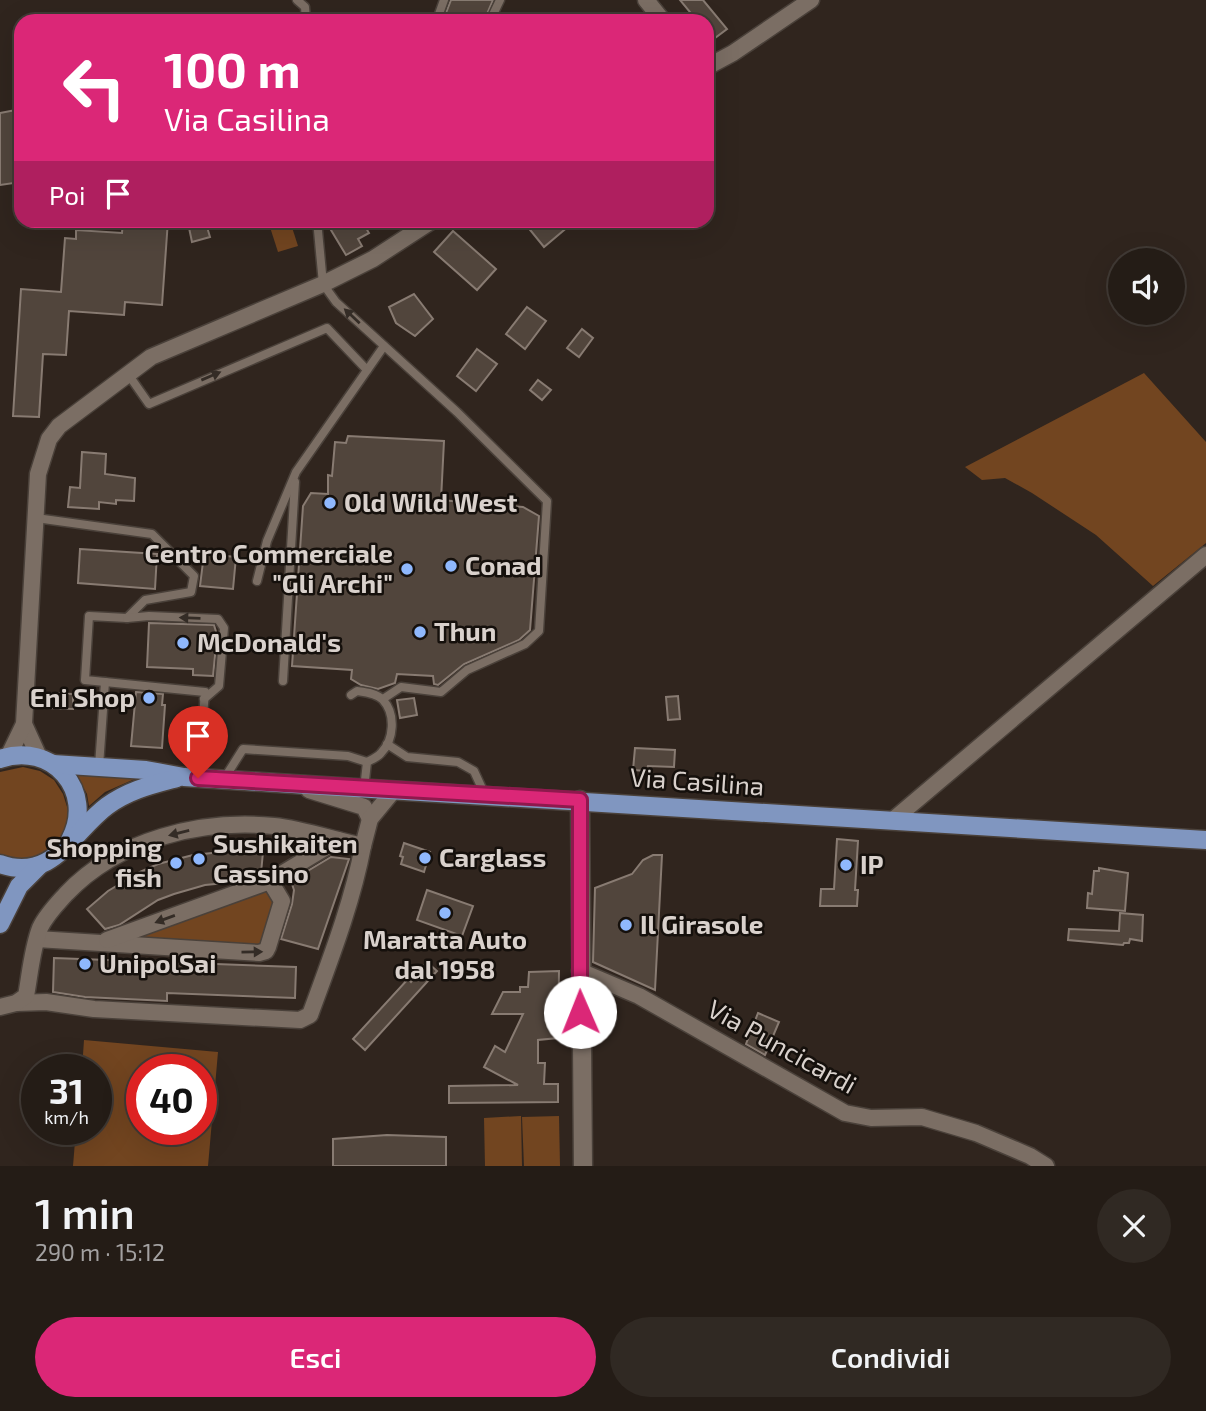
<!DOCTYPE html>
<html lang="it">
<meta charset="utf-8">
<style>
:root{--surface:#241c16;--page:#302923;--text:#f1f3f6;--muted:#a3a1a1;--line:#413a35;--accent:#db2777}
body{margin:0;font-family:"Exo 2",sans-serif;background:var(--page);color:var(--text);height:100vh;display:flex;flex-direction:column;font-size:26px;white-space:nowrap}
*{box-sizing:border-box;margin:0}
p{font-size:23px;color:var(--muted)}
.icon{flex:none;width:38px;height:38px;fill:none;stroke:currentColor;stroke-width:2;stroke-linecap:round;stroke-linejoin:round}
.map{position:relative;height:1166px;overflow:hidden}
.side{display:flex;flex-direction:column;background:var(--surface);flex:1}
.side>*{flex:none}
.guide{position:absolute;left:14px;top:14px;width:700px;height:214px;border-radius:21px;box-shadow:0 7px 28px #0002,0 0 0 2px var(--line);background:#db2777;color:#fff;overflow:hidden}
.buttons{position:absolute;left:1108px;top:248px;display:grid;gap:14px}
.buttons a{display:grid;place-items:center;width:77px;height:77px;border-radius:50%;background:var(--surface);box-shadow:0 7px 28px #0002,0 0 0 2px var(--line);font-size:35px}
.speed{position:absolute;left:21px;top:1054px;display:flex;gap:14px;font-size:35px;font-weight:700;text-align:center}
.speed>*{display:grid;place-content:center;width:91px;height:91px;border-radius:50%;background:var(--surface);box-shadow:0 7px 28px #0002,0 0 0 2px var(--line);line-height:1}
.speed small{font-size:18px;font-weight:400}
.speed .limit{border:10px solid #d22;background:#fff;color:#111}
.pin{position:absolute;display:grid;place-items:center;width:60px;height:60px;color:#fff;margin:-72px -30px;border-radius:50% 50% 50% 0;rotate:-45deg;box-shadow:0 0 7px #0007}
.pin .icon{rotate:45deg}
.me{position:absolute;width:77px;margin:-38px;rotate:359deg;stroke-linejoin:round;filter:drop-shadow(0 0 5px #0008)}
.turn{display:flex;align-items:center;gap:24px;height:147px;padding:0 35px;font-size:32px}
.turn .icon{width:91px;height:91px;stroke-width:2.5}
.turn b{display:block;font-size:49px;line-height:60px}
.then{display:flex;align-items:center;height:66px;padding:0 35px;background:#0003;gap:14px;font-size:26px}
.round{display:grid;place-items:center;flex:none;width:74px;height:74px;border-radius:37px;background:var(--page)}
.head{display:flex;align-items:center;justify-content:space-between;height:119px;padding:0 35px}
h1{font-size:42px;font-weight:600;line-height:52px}
.cta{display:flex;gap:14px;margin-top:auto;padding:14px 35px}
.cta a{flex:1;height:80px;border-radius:42px;background:var(--accent);color:#fff;font-size:28px;font-weight:600;line-height:80px;text-align:center}
.cta a+a{background:var(--page);color:var(--text)}
.map>svg:first-child{display:block}
</style>
<div class="map">
<svg width="1206" height="1166" viewBox="0 0 1206 1166">
<rect width="100%" height="100%" fill="#30251e"/>
<g fill="#724520" fill-rule="evenodd">
<path d="M268,221H290L298,246L278,252Z"/>
<path d="M1144,373L1206,442V543L1153,586L1096,535L1032,493L1005,478L982,480L965,467Z"/>
<path d="M23,767L40,771L54,780L63,794L68,810L67,826L61,842L34,862L0,860V772Z"/>
<path d="M76,774L137,778L105,792L89,806L87,794Z"/>
<path d="M266,891L274,904L262,945L258,948L139,938L140,932Z"/>
<path d="M84,1040L218,1052L208,1166H73L76,1129H96V1069H82ZM201,1069V1129H142V1069Z"/>
<path d="M521,1116L522,1166H485L484,1118Z"/>
<path d="M559,1116L560,1166H524L522,1117Z"/>
</g>
<g fill="#51453c" stroke="#887b72" stroke-width="2">
<path d="M451,0H493L484,21H466L446,13Z"/>
<path d="M680,0H703L727,29L707,44V21H691L686,15L690,12Z"/>
<path d="M21,109V182L0,185V113Z"/>
<path d="M123,220H168L162,305L125,302L124,315L69,311L66,355L43,354L39,417L13,416L21,289L61,292L65,238L76,239V230L122,233Z"/>
<path d="M199,220H205L210,237L192,242L188,223Z"/>
<path d="M348,220H359L363,223L369,233L358,239L362,246L346,255L331,230Z"/>
<path d="M522,220H576L544,247Z"/>
<path d="M453,231L496,269L477,290L434,252Z"/>
<path d="M414,294L433,319L415,336L396,323L389,307Z"/>
<path d="M527,307L546,321L525,349L506,334Z"/>
<path d="M582,329L593,338L579,357L567,348Z"/>
<path d="M477,349L497,364L476,391L457,376Z"/>
<path d="M538,380L551,390L542,400L530,390Z"/>
<path d="M348,436L444,441L441,500L523,507L539,516L530,630L519,640L464,664L438,685L434,684L433,676L397,674L395,683L378,689L361,685L351,679L352,670L292,666L303,506L311,493L328,494V475L332,476L335,442L346,443Z"/>
<path d="M82,452L106,454L105,474L135,478L134,501L116,500V504L99,502V509L68,507L70,487L80,488Z"/>
<path d="M80,549L157,554L155,589L78,583Z"/>
<path d="M204,554L236,557L233,589L200,586Z"/>
<path d="M149,623L214,625L217,635L213,676L193,675V669L147,667Z"/>
<path d="M136,692L163,694L162,705H165L162,748L131,746Z"/>
<path d="M48,693L73,694V709L47,708Z"/>
<path d="M678,696L680,719L668,720L666,697Z"/>
<path d="M414,698L417,715L400,718L397,700Z"/>
<path d="M635,748L675,750L674,767L648,766L647,771L633,770Z"/>
<path d="M837,839L858,841L855,890H858L857,906H820L821,889H834Z"/>
<path d="M404,843L430,852L424,872L401,864L403,857L400,856Z"/>
<path d="M231,851L263,852L261,873L236,882L205,885L174,894L158,900L119,925L105,929L87,909L108,891L140,872L158,864L193,855Z"/>
<path d="M653,855H662L655,990L593,962L595,888L632,874L643,860Z"/>
<path d="M331,857L349,859L318,949L281,939L292,904L294,890L291,881Z"/>
<path d="M1099,868L1128,873L1125,911L1087,908L1088,893L1092,894L1094,871H1099Z"/>
<path d="M427,890L473,906L462,936L417,920Z"/>
<path d="M1120,913L1143,915L1142,941L1130,939L1129,943H1124L1123,945L1068,940L1069,929L1119,931Z"/>
<path d="M54,958L296,967L295,998L167,993V1001L85,997L53,992Z"/>
<path d="M427,962L437,971L365,1050L353,1039L408,979L411,982Z"/>
<path d="M559,971L558,1038L538,1040V1063H545L544,1084H558V1102L449,1103V1086L518,1085L484,1067L495,1046L505,1052L523,1014H492L503,992H520V987H528L529,972Z"/>
<path d="M758,1013L779,1022L765,1055L746,1044Z"/>
<path d="M387,1135L446,1137V1166H333V1139Z"/>
</g>
<g fill="none" stroke-linecap="round" stroke-linejoin="round">
<defs>
<g id="service">
<path d="M297,0L305,7L306,21"/>
<path d="M442,21L439,14L444,0"/>
<path d="M490,21L500,0"/>
<path d="M317,220L323,284L336,302L457,412L547,501L539,631L525,644L467,670L441,692L401,687L383,699"/>
<path d="M128,374L149,404L327,328L367,370"/>
<path d="M36,518L152,534L194,576L191,592L145,600L127,618L89,616L85,680L205,692L198,777"/>
<path d="M257,581L267,541L296,472L384,346"/>
<path d="M127,618L149,616L218,619L224,628L219,686L204,699"/>
<path d="M283,681L295,482"/>
<path d="M351,695L357,691C365,692 377,693 383,700C396,714 394,740 381,753C378,757 371,760 367,762L364,789"/>
<path d="M387,744L407,757L458,762L474,771L485,795"/>
<path d="M99,766L105,682"/>
<path d="M224,779L243,749L348,756L367,762"/>
</g>
<g id="minor">
<path d="M646,0L663,21"/>
<path d="M707,67L733,53L811,0"/>
<path d="M24,724L39,757"/>
<path d="M8,757L24,724L38,474L49,439L59,426L151,357L323,284L373,259L433,220"/>
<path d="M309,790L364,807L370,819"/>
<path d="M893,820L1206,555"/>
<path d="M37,939L259,953L266,951L268,947L282,901L270,881"/>
<path d="M107,940L270,881L338,840"/>
<path d="M580,971L639,996L845,1113L871,1118L922,1117L976,1133L1030,1156L1046,1166"/>
<path d="M16,1003L46,1002L94,1009L300,1020L310,1015C330,960 352,904 363,846"/>
<path d="M0,1007L16,1003L26,996C30,974 32,949 40,928C46,915 57,904 66,894C118,839 201,819 274,826C303,829 334,840 363,846L370,819L394,790"/>
</g>
<path id="tertiary" d="M580,800L583,1166"/>
<g id="primary">
<path d="M0,759C52,741 96,791 70,840"/>
<path d="M53,764L146,770L184,777L323,786L1206,840"/>
<path d="M0,864C53,883 72,832 107,806C129,790 151,785 177,778"/>
<path d="M0,924L19,886L39,866"/>
</g>
</defs>
<use href="#service" stroke="#4a413a" stroke-width="11"/>
<use href="#minor" stroke="#4a413a" stroke-width="19"/>
<use href="#tertiary" stroke="#4a413a" stroke-width="21"/>
<use href="#primary" stroke="#4a413a" stroke-width="21"/>
<use href="#service" stroke="#7b6e64" stroke-width="8"/>
<use href="#minor" stroke="#7b6e64" stroke-width="16"/>
<use href="#tertiary" stroke="#7b6e64" stroke-width="18"/>
<use href="#primary" stroke="#8096c0" stroke-width="18"/>
</g>
<defs><path id="oneway-solid" d="M-6-.8H1V-3.2L6.5 0L1 3.2V.8H-6Z" transform="scale(1.75)"/></defs>
<g fill="#342c26">
<use href="#oneway-solid" transform="translate(352 316) rotate(-137)"/>
<use href="#oneway-solid" transform="translate(211 376) rotate(-23)"/>
<use href="#oneway-solid" transform="translate(190 618) rotate(-178)"/>
<use href="#oneway-solid" transform="translate(179 833) rotate(166)"/>
<use href="#oneway-solid" transform="translate(165 919) rotate(160)"/>
<use href="#oneway-solid" transform="translate(252 952) rotate(-1)"/>
</g>
<g fill="none" stroke-linecap="round" stroke-linejoin="round">
<defs>
<path id="route" d="M198,778L580,800V1012"/>
</defs>
<use href="#route" stroke="#8e194d" stroke-width="18"/>
<use href="#route" stroke="#db2777" stroke-width="12"/>
</g>
<g fill="#8fb8fd" stroke="#15100c" stroke-width="2.5">
<circle cx="330" cy="503" r="7"/>
<circle cx="451" cy="566" r="7"/>
<circle cx="407" cy="569" r="7"/>
<circle cx="420" cy="632" r="7"/>
<circle cx="183" cy="643" r="7"/>
<circle cx="149" cy="698" r="7"/>
<circle cx="425" cy="858" r="7"/>
<circle cx="199" cy="859" r="7"/>
<circle cx="176" cy="863" r="7"/>
<circle cx="846" cy="865" r="7"/>
<circle cx="445" cy="913" r="7"/>
<circle cx="626" cy="925" r="7"/>
<circle cx="85" cy="964" r="7"/>
</g>
<g text-anchor="middle" stroke-width="5" stroke-linejoin="round" paint-order="stroke">
<g font-size="26" font-weight="bold" fill="#d9d1cc" stroke="#15100c" text-anchor="start">
<text x="344" y="512">Old Wild West</text>
<text x="393" y="563" text-anchor="end">Centro Commerciale<tspan x="393" dy="30">"Gli Archi"</tspan></text>
<text x="465" y="575">Conad</text>
<text x="434" y="641">Thun</text>
<text x="197" y="652">McDonald's</text>
<text x="135" y="707" text-anchor="end">Eni Shop</text>
<text x="213" y="853">Sushikaiten<tspan x="213" dy="30">Cassino</tspan></text>
<text x="162" y="857" text-anchor="end">Shopping<tspan x="162" dy="30">fish</tspan></text>
<text x="439" y="867">Carglass</text>
<text x="860" y="874">IP</text>
<text x="640" y="934">Il Girasole</text>
<text x="445" y="949" text-anchor="middle">Maratta Auto<tspan x="445" dy="30">dal 1958</tspan></text>
<text x="99" y="973">UnipolSai</text>
</g>
<g font-size="26" fill="#d9d1cc" stroke="#15100c">
<text transform="translate(697 782) rotate(4)" y="9">Via Casilina</text>
<text transform="translate(782 1047) rotate(29)" y="9">Via Puncicardi</text>
</g>
</g>
</svg>
<div class="buttons">
<a><svg class="icon" aria-label="sound" viewBox="0 0 24 24"><path d="M4 9h4l5-4v14l-5-4H4zM17 9q2 3 0 6"/></svg></a>
</div>
<div class="speed"><div>31<small>km/h</small></div><div class="limit">40</div></div>
<div class="pin" style="left:198px;top:778px;background:#d93025"><svg class="icon" aria-label="arrive" viewBox="0 0 24 24"><path d="M6 21V4h12l-3 4 3 4H6"/></svg></div>
<svg class="me" style="left:580px;top:1012px" viewBox="-20 -20 40 40"><circle r="19" fill="#fff"/><path d="M0-13L10 11 0 6-10 11z" fill="#db2777"/></svg>
<div class="guide">
<div class="turn"><svg class="icon" aria-label="left" viewBox="0 0 24 24"><path d="M17 20v-9H6M10 6l-5 5 5 5"/></svg><div><b>100 m</b>Via Casilina</div></div>
<div class="then">Poi<svg class="icon" aria-label="arrive" viewBox="0 0 24 24"><path d="M6 21V4h12l-3 4 3 4H6"/></svg></div>
</div>
</div>
<section class="side">
<div class="head"><div><h1>1 min</h1><p>290 m · 15:12</p></div><a class="round"><svg class="icon" aria-label="close" viewBox="0 0 24 24"><path d="M6 6l12 12M18 6L6 18"/></svg></a></div>
<div class="cta"><a>Esci</a><a>Condividi</a></div>
</section>
